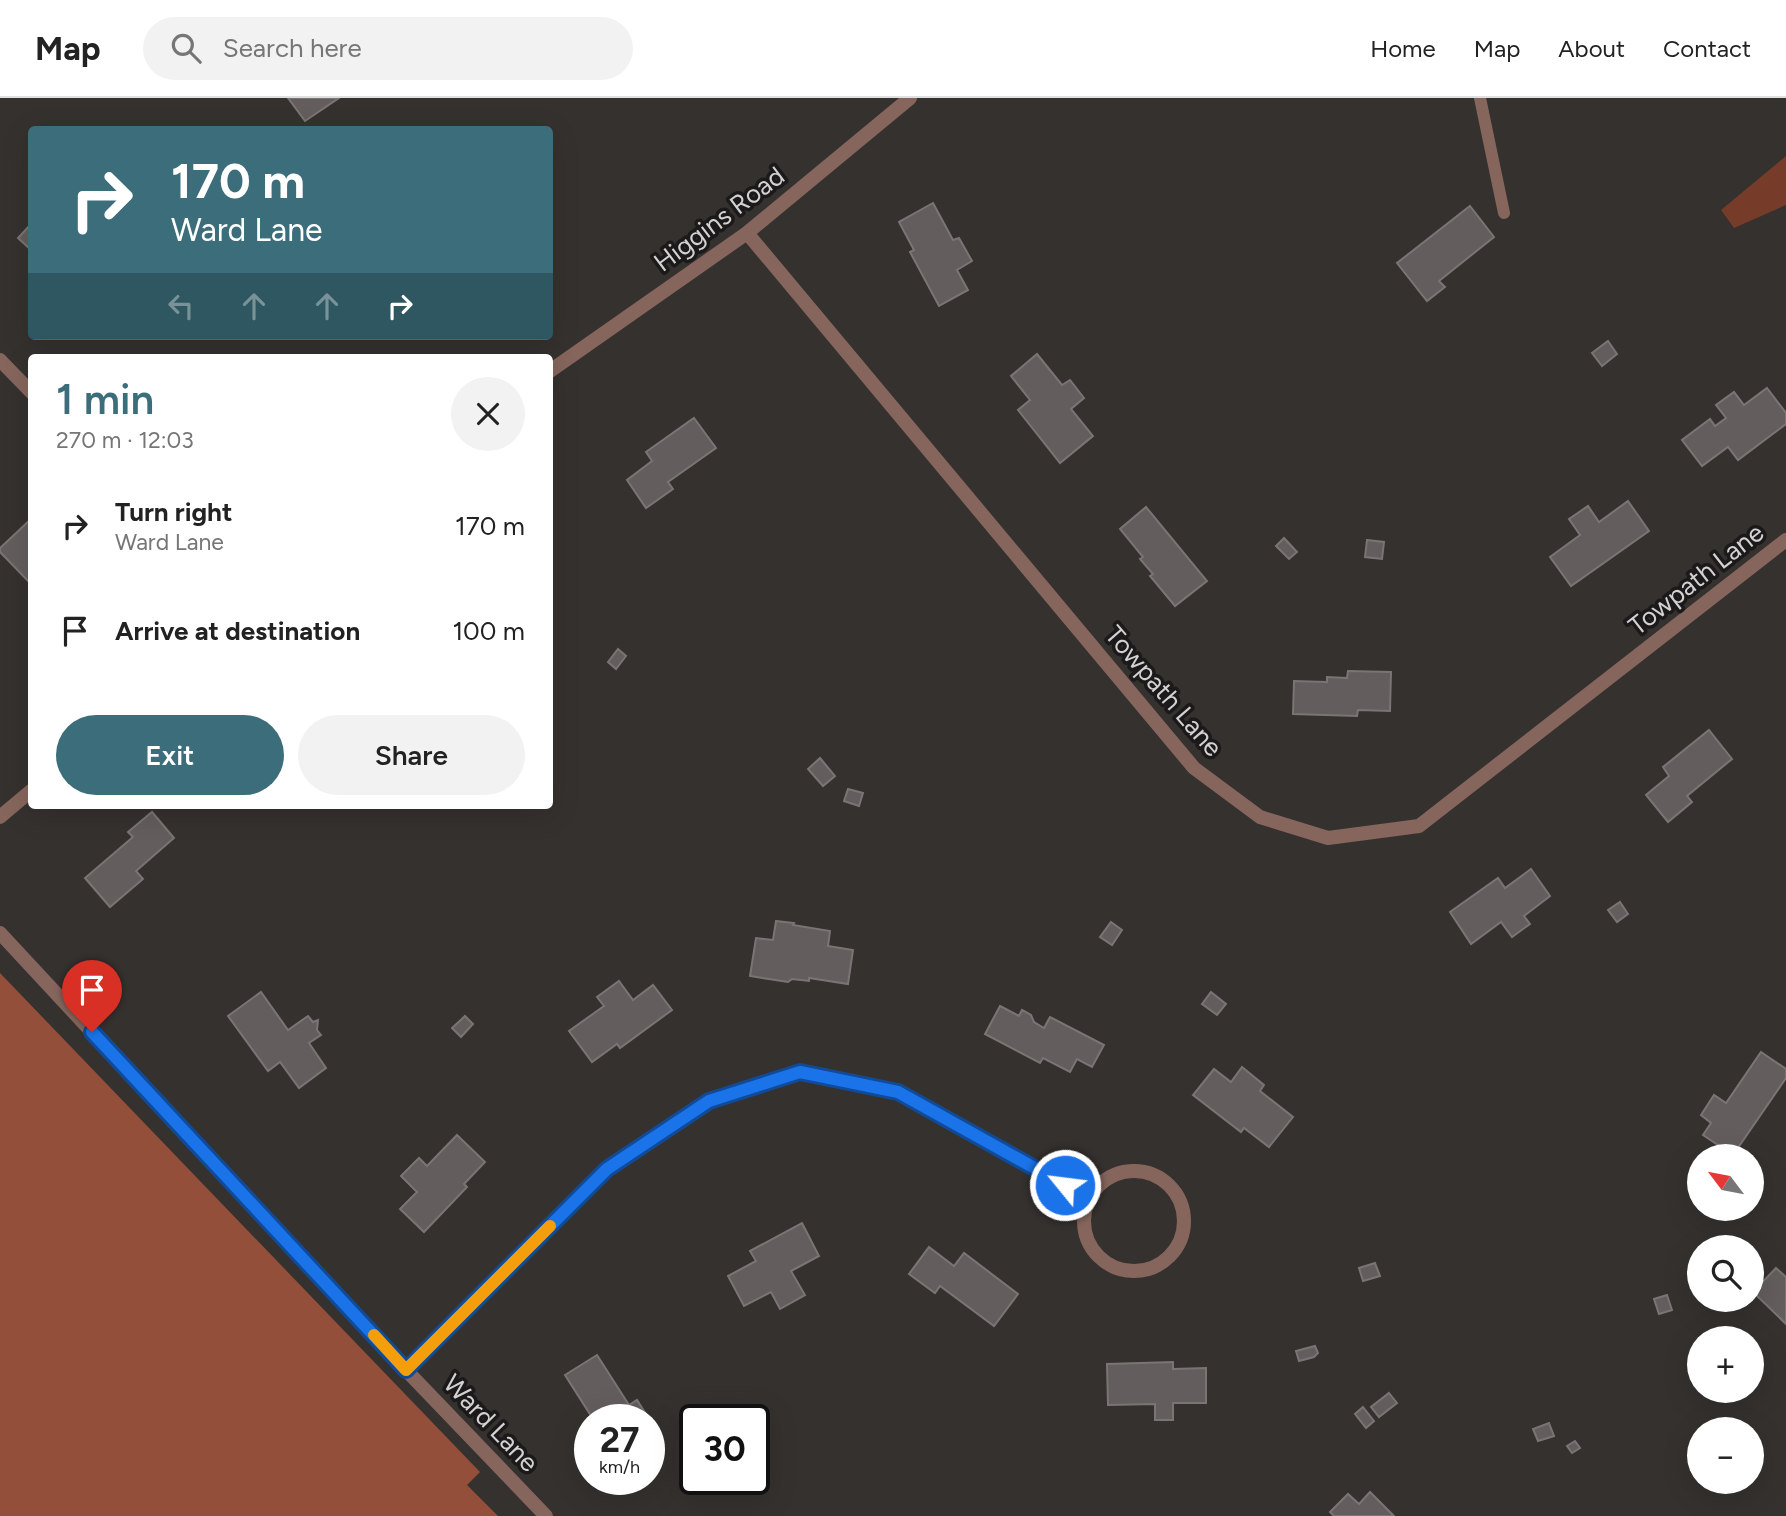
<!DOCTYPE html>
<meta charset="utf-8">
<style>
:root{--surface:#fff;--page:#f2f2f2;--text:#222;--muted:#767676;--line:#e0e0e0;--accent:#3b6d7a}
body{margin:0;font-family:Figtree,sans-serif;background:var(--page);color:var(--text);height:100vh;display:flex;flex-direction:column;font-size:26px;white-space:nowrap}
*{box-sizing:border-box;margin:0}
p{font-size:23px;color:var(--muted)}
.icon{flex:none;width:38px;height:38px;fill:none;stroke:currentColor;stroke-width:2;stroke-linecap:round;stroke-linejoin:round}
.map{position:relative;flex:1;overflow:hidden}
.details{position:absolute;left:28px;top:256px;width:525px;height:455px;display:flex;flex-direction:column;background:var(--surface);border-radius:7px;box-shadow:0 7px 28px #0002}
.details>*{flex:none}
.banner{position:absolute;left:28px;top:28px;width:525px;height:214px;border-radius:7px;box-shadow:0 7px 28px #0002;background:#3b6d7a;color:#fff;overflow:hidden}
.needle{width:46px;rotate:302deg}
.buttons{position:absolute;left:1687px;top:1046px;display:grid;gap:14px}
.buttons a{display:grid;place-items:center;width:77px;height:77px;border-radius:50%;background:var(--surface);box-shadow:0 7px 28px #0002;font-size:35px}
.speed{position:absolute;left:574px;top:1306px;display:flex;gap:14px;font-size:35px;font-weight:700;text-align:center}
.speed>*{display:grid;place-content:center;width:91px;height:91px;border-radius:50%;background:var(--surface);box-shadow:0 7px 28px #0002;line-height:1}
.speed small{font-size:18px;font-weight:400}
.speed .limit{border:4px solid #111;border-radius:10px;background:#fff;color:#111}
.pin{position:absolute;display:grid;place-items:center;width:60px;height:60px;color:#fff;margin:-72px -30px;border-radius:50% 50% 50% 0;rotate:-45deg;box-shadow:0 0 7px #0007}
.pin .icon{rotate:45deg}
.me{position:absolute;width:77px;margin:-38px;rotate:299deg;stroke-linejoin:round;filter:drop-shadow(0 0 5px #0008)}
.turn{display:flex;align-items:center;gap:24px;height:147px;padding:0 28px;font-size:32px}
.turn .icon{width:91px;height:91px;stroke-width:2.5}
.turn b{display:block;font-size:49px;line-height:60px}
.lanes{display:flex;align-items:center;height:66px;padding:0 28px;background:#0003;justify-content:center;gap:35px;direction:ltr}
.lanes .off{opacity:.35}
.round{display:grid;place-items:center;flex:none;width:74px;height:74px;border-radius:37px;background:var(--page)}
.overview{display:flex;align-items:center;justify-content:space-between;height:119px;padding:0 28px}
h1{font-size:42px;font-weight:600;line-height:52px;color:var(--accent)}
.cta{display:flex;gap:14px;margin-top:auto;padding:14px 28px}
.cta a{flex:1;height:80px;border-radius:42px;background:var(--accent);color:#fff;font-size:28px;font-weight:600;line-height:80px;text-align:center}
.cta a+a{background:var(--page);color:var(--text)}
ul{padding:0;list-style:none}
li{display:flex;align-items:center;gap:21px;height:105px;padding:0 28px}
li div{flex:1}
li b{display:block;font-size:26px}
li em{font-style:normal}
header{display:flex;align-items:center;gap:42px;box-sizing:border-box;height:98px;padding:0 35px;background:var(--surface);border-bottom:2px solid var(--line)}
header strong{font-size:33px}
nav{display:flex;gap:38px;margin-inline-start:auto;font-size:24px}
.search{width:490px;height:63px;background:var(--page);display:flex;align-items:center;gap:18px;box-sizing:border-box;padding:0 24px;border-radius:38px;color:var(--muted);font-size:26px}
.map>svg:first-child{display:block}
</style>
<header>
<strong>Map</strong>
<div class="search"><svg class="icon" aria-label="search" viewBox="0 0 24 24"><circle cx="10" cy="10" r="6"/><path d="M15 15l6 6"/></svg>Search here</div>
<nav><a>Home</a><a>Map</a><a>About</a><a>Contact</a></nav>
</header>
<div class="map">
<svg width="1786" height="1418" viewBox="0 0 1786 1418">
<rect width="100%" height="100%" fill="#35312f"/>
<path fill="#763b29" d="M1786,58V107L1734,130L1721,112Z"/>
<path fill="#944f3a" d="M0,875L480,1374L467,1387L498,1418H0Z"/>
<g fill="#635e5d" stroke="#7a7574" stroke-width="2">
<path d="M288,0H339L305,23Z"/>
<path d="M933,105L953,142L959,140L972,163L957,172L968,192L939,208L910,154L914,152L899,124Z"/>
<path d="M1470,108L1494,139L1439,183L1445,189L1427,203L1397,165Z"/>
<path d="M32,125V153L18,140Z"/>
<path d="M1608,243L1617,256L1602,268L1592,255Z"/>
<path d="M1037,256L1062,287L1070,282L1084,300L1071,311L1093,338L1060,365L1018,312L1030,302L1011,278Z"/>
<path d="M1767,290L1786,315V326L1738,362L1728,349L1702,368L1682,342L1710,321L1715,328L1726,320L1716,307L1734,294L1744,307Z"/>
<path d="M694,320L716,350L668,384L673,391L646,410L627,382L652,363L646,354Z"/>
<path d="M1628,403L1649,433L1571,488L1550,459L1580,437L1569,421L1588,408L1599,424Z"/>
<path d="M1146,409L1207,483L1175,508L1150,478L1153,476L1140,461L1143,459L1120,431Z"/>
<path d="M30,422L32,424V487L0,454V450Z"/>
<path d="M1284,440L1297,454L1289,461L1276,448Z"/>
<path d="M1367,442L1384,444L1382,461L1365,459Z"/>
<path d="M618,551L626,558L616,571L608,564Z"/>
<path d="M1348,573L1391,574L1390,613L1358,612L1357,618L1293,616L1294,583L1327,584V579L1347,580Z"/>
<path d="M1709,632L1732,661L1687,698L1692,704L1668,724L1646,697L1669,678L1663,669Z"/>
<path d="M820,660L835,678L823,688L808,671Z"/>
<path d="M848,691L863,695L859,708L844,703Z"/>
<path d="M152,714L174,740L136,773L143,781L110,809L85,780L133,739L128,734Z"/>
<path d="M1531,771L1550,798L1524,818L1530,826L1512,839L1501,824L1471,846L1450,814L1498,780L1505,790Z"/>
<path d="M1620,804L1628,816L1617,824L1608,812Z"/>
<path d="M776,823L794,825L793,827L830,833L828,848L853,852L848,886L809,880V883L792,881L788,884L750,878L756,840L773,842Z"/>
<path d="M1111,824L1122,832L1112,847L1100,839Z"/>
<path d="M619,883L633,902L653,887L672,912L620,950L617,946L592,964L569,933L604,908L597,899Z"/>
<path d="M261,894L288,932L308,918L313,924L318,922L317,932L321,937L309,945L326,970L299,990L280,964L268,973L228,918Z"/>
<path d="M1211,894L1226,906L1217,917L1202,906Z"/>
<path d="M1000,908L1019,918L1022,912L1031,917L1034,924L1044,930L1050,919L1104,947L1092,969L1077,961L1070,974L1043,960L1040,965L985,936Z"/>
<path d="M465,918L473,926L461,939L452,930Z"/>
<path d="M1761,954L1786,971V980L1733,1057L1703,1037L1711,1025L1701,1017L1714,997L1726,1005Z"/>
<path d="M1242,969L1264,987L1260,993L1293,1019L1269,1049L1244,1030L1241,1034L1193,997L1214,971L1231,984Z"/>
<path d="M457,1037L485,1064L464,1086L467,1089L424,1134L400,1111L417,1094L401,1078L419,1060L427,1068Z"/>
<path d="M802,1125L819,1158L791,1173L805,1197L780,1211L771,1194L744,1208L728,1178L756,1163L750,1153Z"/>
<path d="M929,1149L954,1168L964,1155L1018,1196L994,1228L940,1188L935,1195L909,1176Z"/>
<path d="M1375,1165L1380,1178L1363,1183L1359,1170Z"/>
<path d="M1776,1170L1786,1179V1226L1753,1194Z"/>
<path d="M1667,1197L1672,1212L1659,1216L1654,1201Z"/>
<path d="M1315,1248L1318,1255L1314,1259L1299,1263L1296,1253Z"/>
<path d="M597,1257L629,1307L637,1302L649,1321H593L565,1277Z"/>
<path d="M1173,1264V1271L1206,1270V1305H1173V1322H1155V1306L1108,1307L1107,1266Z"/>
<path d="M1389,1295L1397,1305L1379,1319L1371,1309Z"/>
<path d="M1363,1309L1374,1323L1366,1330L1355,1316Z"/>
<path d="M1549,1325L1554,1338L1538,1343L1533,1331Z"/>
<path d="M1575,1343L1580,1350L1572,1355L1567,1348Z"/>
<path d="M1370,1394L1394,1418H1334L1330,1414L1348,1396L1359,1406Z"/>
</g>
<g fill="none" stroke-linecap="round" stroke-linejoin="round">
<path stroke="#86665c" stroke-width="12" d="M1480,0L1504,115"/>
<g stroke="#86665c" stroke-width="14">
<path d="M747,135L1194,670L1260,719L1328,740L1419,728L1786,442"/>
<path d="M0,262L32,295"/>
<path d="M550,273L747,135L910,0"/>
<path d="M0,719L32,692"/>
<path d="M0,835L406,1272L546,1418"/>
<circle cx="1134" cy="1123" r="50"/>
<path d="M406,1272L607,1071L709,1003L800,974L898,994L1089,1101"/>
</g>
</g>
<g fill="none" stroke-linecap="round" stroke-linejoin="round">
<defs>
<path id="route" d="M92,934L406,1272L607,1071L709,1003L800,974L898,994L1065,1087"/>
</defs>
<use href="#route" stroke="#114b97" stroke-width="18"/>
<use href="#route" stroke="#1a73e8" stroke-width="12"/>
<path stroke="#f59e0b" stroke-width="12" d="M374,1237L406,1272L550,1128"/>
</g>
<g text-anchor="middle" stroke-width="7" stroke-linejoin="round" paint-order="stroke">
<g font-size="26" fill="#d4d2d1" stroke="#1b1919">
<text transform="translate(719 121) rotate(-37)" y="9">Higgins Road</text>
<text transform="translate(1696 481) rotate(-38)" y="9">Towpath Lane</text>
<text transform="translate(1164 593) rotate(49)" y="9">Towpath Lane</text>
<text transform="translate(491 1325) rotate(46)" y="9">Ward Lane</text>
</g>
</g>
</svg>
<div class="buttons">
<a><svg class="needle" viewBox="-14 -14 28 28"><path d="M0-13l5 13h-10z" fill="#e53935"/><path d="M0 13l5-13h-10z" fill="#767676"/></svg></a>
<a><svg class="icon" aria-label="search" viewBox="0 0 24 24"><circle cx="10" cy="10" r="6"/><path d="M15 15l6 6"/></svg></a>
<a>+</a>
<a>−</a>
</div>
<div class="speed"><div>27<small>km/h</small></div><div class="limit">30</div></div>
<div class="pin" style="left:92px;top:934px;background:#d93025"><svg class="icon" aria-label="arrive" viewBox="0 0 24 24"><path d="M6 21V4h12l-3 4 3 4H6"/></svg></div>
<svg class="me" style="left:1065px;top:1087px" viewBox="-20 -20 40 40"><circle r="17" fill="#1a73e8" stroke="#fff" stroke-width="3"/><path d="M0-11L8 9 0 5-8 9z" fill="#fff"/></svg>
<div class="banner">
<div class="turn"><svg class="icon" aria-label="right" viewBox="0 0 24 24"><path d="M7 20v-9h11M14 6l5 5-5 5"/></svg><div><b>170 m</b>Ward Lane</div></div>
<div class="lanes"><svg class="icon off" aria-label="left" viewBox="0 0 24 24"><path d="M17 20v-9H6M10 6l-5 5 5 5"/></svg><svg class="icon off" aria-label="ahead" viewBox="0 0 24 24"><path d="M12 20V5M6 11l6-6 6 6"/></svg><svg class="icon off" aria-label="ahead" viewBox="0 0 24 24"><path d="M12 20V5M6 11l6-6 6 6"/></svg><svg class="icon" aria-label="right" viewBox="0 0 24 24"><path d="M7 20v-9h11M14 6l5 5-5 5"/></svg></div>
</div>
<section class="details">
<div class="overview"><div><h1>1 min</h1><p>270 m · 12:03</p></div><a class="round"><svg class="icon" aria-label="close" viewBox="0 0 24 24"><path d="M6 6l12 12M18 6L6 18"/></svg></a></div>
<ul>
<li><svg class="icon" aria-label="right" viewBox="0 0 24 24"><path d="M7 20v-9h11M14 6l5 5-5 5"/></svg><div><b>Turn right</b><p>Ward Lane</p></div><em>170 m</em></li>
<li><svg class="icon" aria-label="arrive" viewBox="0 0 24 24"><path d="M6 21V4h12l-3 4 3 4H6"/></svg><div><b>Arrive at destination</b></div><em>100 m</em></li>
</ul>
<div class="cta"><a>Exit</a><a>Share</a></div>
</section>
</div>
